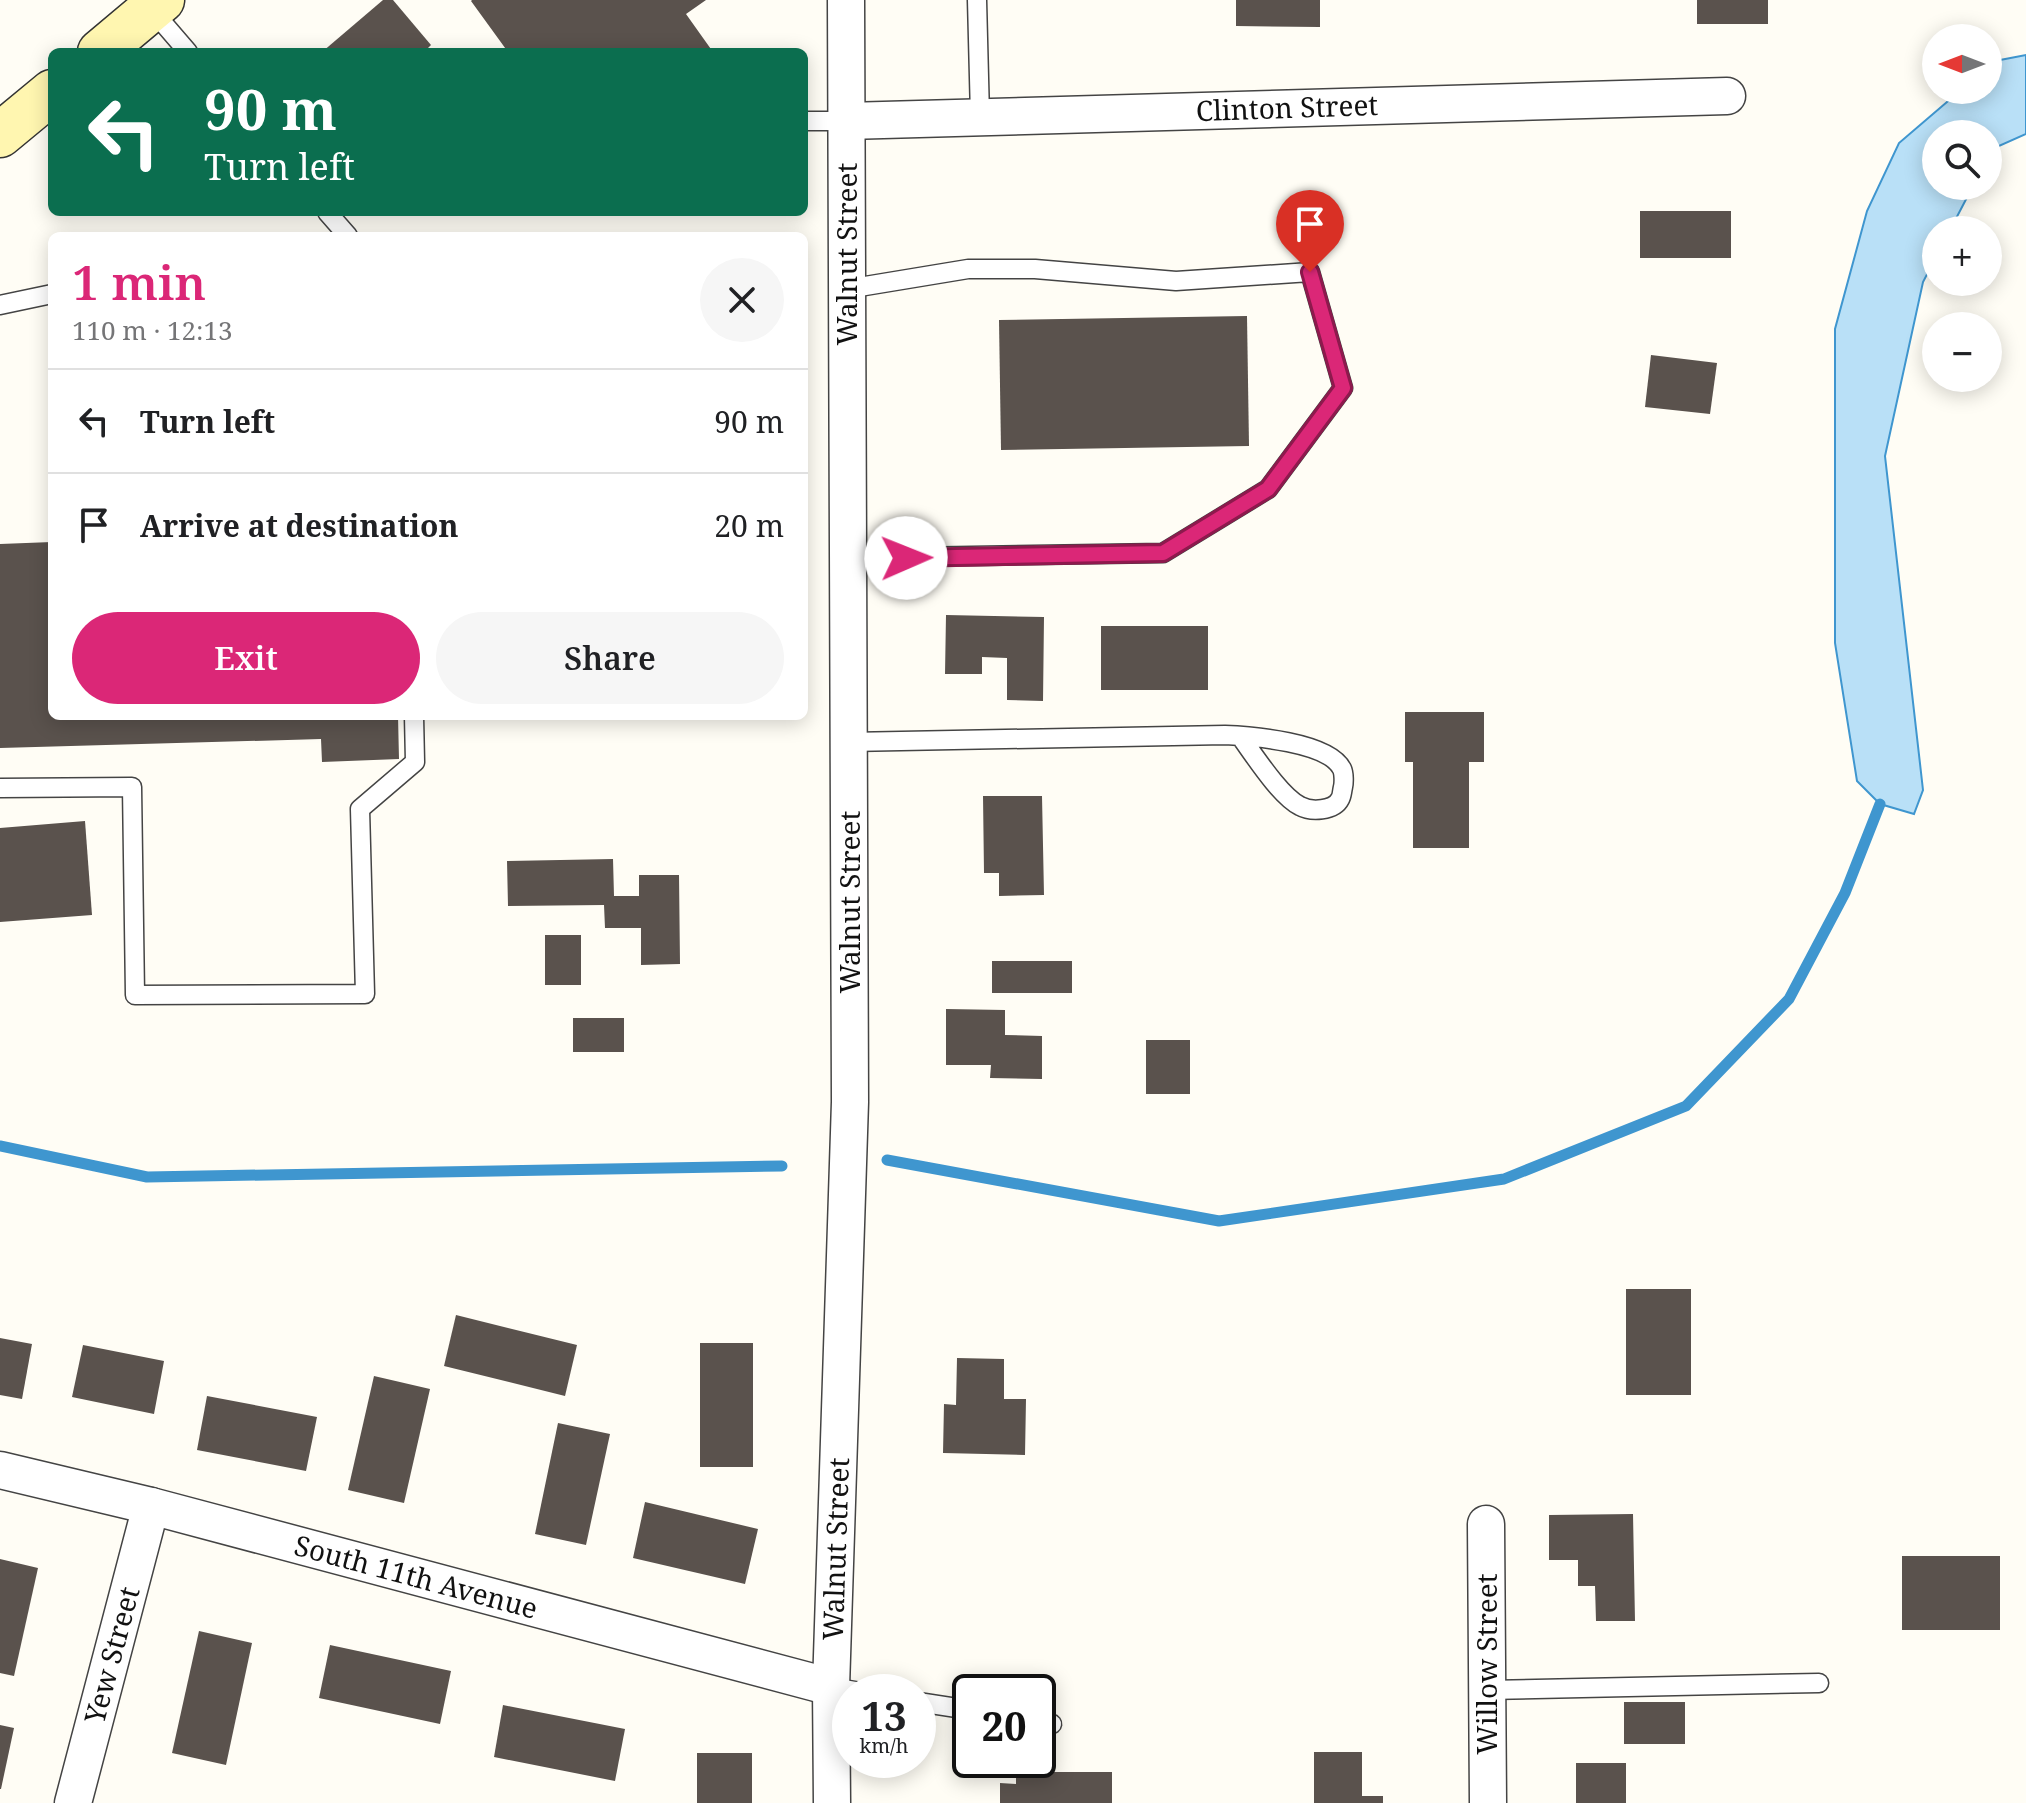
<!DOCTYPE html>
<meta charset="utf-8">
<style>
:root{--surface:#fff;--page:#f6f6f6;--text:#202124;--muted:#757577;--line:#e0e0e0;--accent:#db2777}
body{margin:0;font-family:"Noto Serif",serif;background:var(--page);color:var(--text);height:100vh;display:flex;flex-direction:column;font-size:30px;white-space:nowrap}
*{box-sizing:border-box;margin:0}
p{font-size:26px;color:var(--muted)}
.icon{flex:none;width:44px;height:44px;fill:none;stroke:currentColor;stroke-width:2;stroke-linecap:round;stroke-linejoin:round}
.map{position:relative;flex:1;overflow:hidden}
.panel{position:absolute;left:48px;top:232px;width:760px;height:488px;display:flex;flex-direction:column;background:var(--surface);border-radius:12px;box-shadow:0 4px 20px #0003}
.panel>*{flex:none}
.hud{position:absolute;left:48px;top:48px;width:760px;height:168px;border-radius:12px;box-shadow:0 4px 20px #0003;background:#0b6e4f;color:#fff;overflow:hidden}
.needle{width:52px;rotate:270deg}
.controls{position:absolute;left:1922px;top:24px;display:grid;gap:16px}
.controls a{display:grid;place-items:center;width:80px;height:80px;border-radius:50%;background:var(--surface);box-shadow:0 4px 20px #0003;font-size:40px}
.speed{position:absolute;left:832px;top:1674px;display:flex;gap:16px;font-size:40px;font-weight:700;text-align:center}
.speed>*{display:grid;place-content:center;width:104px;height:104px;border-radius:50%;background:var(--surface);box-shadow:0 4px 20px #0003;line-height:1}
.speed small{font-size:20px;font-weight:400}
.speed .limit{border:4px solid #111;border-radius:12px;background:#fff;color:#111}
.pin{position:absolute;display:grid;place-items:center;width:68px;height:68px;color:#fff;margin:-82px -34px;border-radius:50% 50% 50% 0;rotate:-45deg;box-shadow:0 0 8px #0007}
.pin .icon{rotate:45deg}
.me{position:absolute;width:88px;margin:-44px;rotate:89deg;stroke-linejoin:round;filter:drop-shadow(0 0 6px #0008)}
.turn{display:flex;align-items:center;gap:28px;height:168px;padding:0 24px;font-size:36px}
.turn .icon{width:104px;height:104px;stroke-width:2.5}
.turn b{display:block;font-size:56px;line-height:68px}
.round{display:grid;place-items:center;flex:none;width:84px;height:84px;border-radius:42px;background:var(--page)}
.overview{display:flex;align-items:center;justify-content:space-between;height:136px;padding:0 24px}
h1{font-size:48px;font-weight:600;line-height:60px;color:var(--accent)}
.primary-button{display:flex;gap:16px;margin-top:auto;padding:16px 24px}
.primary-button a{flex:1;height:92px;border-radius:48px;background:var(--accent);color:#fff;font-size:32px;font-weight:600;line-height:92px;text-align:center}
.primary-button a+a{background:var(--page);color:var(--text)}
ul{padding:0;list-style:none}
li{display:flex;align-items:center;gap:24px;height:104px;padding:0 24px;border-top:2px solid var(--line)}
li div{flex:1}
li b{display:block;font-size:30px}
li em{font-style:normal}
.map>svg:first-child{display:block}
</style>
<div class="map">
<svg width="2026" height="1803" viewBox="0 0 2026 1803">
<rect width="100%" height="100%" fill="#fffdf5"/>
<path fill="#b9e0f7" stroke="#3f96cf" stroke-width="2" d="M2026,55V134L1992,149L1988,156V134H1936V186H1973L1950,230H1936V257L1923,282L1885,456L1923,790L1914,814L1880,804L1857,781L1835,643V329L1867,211L1899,143L1961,90H1988V67L1995,61Z"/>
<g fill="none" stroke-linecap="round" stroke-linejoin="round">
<g stroke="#3f96cf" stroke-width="11">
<path d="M0,1146L147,1177L782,1166"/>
<path d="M887,1160L1219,1221L1504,1179L1686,1106L1789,999L1845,893L1880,804"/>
</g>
</g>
<g fill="#5a524d">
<path d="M383,0H393L431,45L424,52H322Z"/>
<path d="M472,0H706L686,14L713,52H508L471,1Z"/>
<path d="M1236,0H1320V27L1236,26Z"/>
<rect x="1697" y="0" width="71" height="24"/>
<rect x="1640" y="211" width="91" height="47"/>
<path d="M1247,316L1249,446L1001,450L999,320Z"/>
<path d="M1651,355L1717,363L1710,414L1645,407Z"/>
<path d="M52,542V716H398L399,759L322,762L321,739L0,748V544Z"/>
<path d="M946,615L1044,617L1043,701L1007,700V658L982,657V674H945Z"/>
<rect x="1101" y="626" width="107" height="64"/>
<path d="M1405,712H1484V762H1469V848H1413V762H1405Z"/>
<path d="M983,796H1042L1044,895L999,896V873H984Z"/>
<path d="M85,821L92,915L0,922V828Z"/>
<path d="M613,859L614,896H639V875H679L680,964L641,965V928H605L604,905L508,906L507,861Z"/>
<rect x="545" y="935" width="36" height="50"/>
<rect x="992" y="961" width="80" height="32"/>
<path d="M946,1009L1005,1010V1035L1042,1036V1079L990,1078L991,1065H946Z"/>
<rect x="573" y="1018" width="51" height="34"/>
<rect x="1146" y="1040" width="44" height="54"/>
<rect x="1626" y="1289" width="65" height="106"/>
<path d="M456,1315L577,1345L565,1396L444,1366Z"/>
<path d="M0,1338L32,1344L22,1399L0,1395Z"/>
<rect x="700" y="1343" width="53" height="124"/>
<path d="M83,1345L164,1361L154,1414L72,1397Z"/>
<path d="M957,1358L1004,1359V1399H1026L1025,1455L943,1453L944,1404L956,1405Z"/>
<path d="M374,1376L430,1389L404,1503L348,1490Z"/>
<path d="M207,1396L317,1417L306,1471L197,1450Z"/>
<path d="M558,1423L610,1434L586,1545L535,1534Z"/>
<path d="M645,1502L758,1529L745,1584L633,1558Z"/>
<path d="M1633,1514L1635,1621H1596L1595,1586H1578V1560H1549V1515Z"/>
<rect x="1902" y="1556" width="98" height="74"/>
<path d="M0,1559L38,1568L14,1676L0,1673Z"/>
<path d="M199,1631L252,1643L226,1765L172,1753Z"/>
<path d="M330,1645L451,1671L440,1724L319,1698Z"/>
<rect x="1624" y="1702" width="61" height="42"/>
<path d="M503,1705L625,1729L615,1781L494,1757Z"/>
<path d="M0,1725L14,1728L1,1789H0Z"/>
<path d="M1314,1752H1362V1796H1383V1803H1314Z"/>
<rect x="697" y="1753" width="55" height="50"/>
<rect x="1576" y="1763" width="50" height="40"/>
<path d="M1016,1772H1112V1803H1000V1783L1016,1784Z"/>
</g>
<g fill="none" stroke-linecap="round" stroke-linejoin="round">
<defs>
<g id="service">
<path d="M977,0L980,116"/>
<path d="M151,9L188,52"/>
<path d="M804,121H847"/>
<path d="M327,212L348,236"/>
<path d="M847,289L968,269H1035L1176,281L1310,272L1343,388L1268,489L1163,553L848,558"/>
<path d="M0,305L52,294"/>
<path d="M849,742L1225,735C1251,736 1329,742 1342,769C1344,773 1344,783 1343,787C1342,791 1342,796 1340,799C1334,811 1311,812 1300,806C1280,796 1254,755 1240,736"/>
<path d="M0,788L132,787L135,995L365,994L360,809L415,762L414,716"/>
<path d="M831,1687L861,1692"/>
<path d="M1487,1690L1819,1683"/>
<path d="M918,1702L970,1710"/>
<path d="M1038,1722L1052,1724"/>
</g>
<g id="minor">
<path d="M847,121L1727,96"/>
<path d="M0,1470L151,1506L831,1687"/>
<path d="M1486,1524L1488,1803"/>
<path d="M73,1803L151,1506"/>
<path d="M832,1803L831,1687L850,1102L846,0"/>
</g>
<g id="secondary">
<path d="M100,52L162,0"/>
<path d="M0,135L52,92"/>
</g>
</defs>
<use href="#service" stroke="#444" stroke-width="21"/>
<use href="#minor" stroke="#444" stroke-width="39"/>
<use href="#secondary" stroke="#333" stroke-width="47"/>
<use href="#service" stroke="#fff" stroke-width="18"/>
<use href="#minor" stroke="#fff" stroke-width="36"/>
<use href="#secondary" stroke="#fff6b0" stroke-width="44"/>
</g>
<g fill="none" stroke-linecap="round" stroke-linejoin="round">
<defs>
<path id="route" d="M906,558L1163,553L1268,489L1343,388L1310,272"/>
</defs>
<use href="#route" stroke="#8e194d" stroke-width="20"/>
<use href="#route" stroke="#db2777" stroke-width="14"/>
</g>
<g text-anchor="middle" stroke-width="8" stroke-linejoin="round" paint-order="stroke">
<g font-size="28" fill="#111" stroke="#fff">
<text transform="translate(1287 108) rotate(-2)" y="10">Clinton Street</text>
<text transform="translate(847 254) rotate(-90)" y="10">Walnut Street</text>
<text transform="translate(850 902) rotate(-90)" y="10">Walnut Street</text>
<text transform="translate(836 1549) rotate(-88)" y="10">Walnut Street</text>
<text transform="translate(416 1577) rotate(15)" y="10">South 11th Avenue</text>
<text transform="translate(112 1655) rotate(-75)" y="10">Yew Street</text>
<text transform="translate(1487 1664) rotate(-90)" y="10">Willow Street</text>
</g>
</g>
</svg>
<div class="controls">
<a><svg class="needle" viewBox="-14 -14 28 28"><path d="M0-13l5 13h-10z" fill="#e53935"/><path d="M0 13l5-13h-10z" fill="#757577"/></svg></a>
<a><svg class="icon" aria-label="search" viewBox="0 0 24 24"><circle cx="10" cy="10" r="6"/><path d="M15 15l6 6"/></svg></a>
<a>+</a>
<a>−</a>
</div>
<div class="speed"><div>13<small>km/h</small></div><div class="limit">20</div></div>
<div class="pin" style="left:1310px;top:272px;background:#d93025"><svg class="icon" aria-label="arrive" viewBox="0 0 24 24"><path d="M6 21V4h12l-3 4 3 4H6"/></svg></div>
<svg class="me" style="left:906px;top:558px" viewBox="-20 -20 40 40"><circle r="19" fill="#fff"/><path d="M0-13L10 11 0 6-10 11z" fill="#db2777"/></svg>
<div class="hud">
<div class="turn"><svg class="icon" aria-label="left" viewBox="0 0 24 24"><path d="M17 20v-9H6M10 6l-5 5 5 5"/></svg><div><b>90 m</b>Turn left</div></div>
</div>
<section class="panel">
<div class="overview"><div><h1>1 min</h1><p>110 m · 12:13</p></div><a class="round"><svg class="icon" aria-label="close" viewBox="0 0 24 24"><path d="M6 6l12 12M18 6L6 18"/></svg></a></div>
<ul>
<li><svg class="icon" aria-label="left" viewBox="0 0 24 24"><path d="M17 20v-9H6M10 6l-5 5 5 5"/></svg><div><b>Turn left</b></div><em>90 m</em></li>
<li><svg class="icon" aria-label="arrive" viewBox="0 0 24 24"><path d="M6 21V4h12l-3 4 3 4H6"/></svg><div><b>Arrive at destination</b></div><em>20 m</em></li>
</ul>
<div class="primary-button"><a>Exit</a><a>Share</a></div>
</section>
</div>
